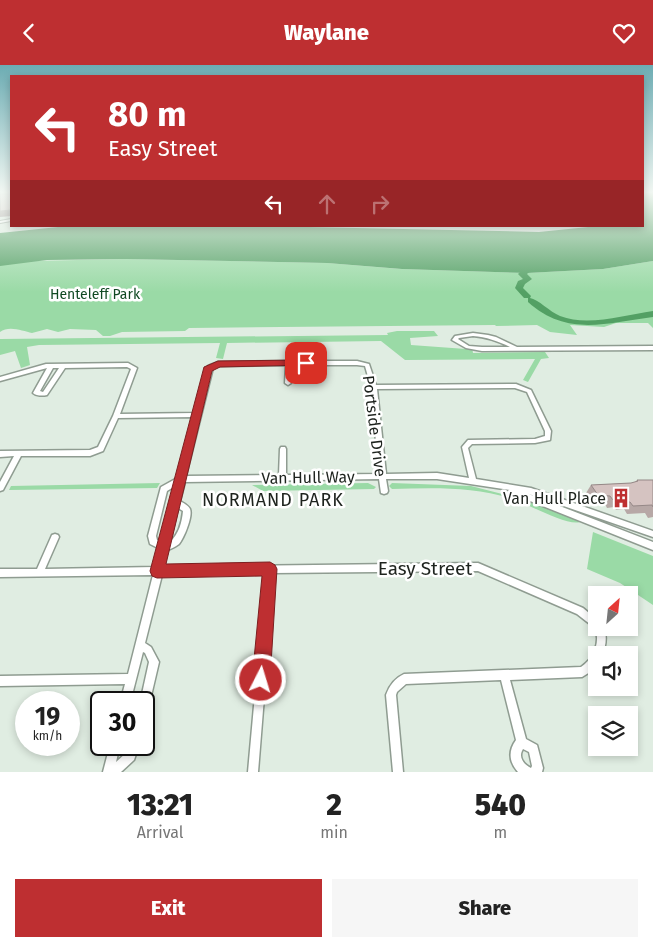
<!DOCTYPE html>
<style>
:root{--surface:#fff;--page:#f6f6f6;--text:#222;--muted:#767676;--accent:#be2f31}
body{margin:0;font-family:"Fira Sans",sans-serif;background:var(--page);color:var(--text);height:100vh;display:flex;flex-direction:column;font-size:19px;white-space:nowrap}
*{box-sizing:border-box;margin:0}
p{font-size:16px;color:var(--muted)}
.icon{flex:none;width:28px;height:28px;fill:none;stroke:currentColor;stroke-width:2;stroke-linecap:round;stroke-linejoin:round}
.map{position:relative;height:707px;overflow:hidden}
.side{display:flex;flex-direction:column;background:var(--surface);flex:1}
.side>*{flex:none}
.hud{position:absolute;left:10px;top:10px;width:634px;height:152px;border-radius:0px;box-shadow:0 2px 8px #0003;background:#be2f31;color:#fff;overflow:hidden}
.needle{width:32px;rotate:27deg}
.controls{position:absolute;left:588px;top:521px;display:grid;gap:10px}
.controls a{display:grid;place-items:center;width:50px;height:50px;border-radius:0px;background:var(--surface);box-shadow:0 2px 8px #0003;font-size:25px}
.speed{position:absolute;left:15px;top:626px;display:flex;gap:10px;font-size:25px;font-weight:700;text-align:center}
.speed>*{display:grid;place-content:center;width:65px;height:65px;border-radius:50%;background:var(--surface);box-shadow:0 2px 8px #0003;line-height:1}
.speed small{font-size:12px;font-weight:400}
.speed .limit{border:2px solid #111;border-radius:8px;background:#fff;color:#111}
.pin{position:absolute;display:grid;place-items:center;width:42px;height:42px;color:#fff;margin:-21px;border-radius:10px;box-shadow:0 2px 8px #0006}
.me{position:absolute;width:55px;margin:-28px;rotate:5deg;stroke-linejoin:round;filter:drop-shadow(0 0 4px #0008)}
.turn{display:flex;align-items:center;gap:18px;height:105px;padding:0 15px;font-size:22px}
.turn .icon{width:65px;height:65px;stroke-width:2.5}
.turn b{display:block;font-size:35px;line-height:42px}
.lanes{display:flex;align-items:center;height:48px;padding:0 15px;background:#0003;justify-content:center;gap:25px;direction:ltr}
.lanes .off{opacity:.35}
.eta{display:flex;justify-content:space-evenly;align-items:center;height:85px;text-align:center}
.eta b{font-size:30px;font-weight:800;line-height:35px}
.primary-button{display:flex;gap:10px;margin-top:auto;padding:10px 15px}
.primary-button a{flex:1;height:58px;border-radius:0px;background:var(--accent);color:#fff;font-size:20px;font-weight:800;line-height:58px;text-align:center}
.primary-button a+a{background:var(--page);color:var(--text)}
header{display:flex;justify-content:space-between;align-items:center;height:65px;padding:0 15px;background:var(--accent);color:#fff;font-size:22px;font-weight:800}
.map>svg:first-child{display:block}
</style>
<header><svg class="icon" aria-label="back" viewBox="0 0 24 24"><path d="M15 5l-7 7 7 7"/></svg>Waylane<svg class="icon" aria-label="heart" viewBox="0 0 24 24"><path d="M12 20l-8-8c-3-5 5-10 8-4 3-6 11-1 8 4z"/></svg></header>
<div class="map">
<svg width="653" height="707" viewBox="0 0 653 707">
<rect width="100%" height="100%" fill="#e0ede2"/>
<g fill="#9adaa6">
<path d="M126,194L327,198L401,204L527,208L603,204L653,196V263L648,258H616L604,262L570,260L577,270L550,267L537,260L496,261L495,260L189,263L185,266L122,267L110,271H103L96,265L70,264L58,267L47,264L32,268C23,266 9,260 0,267V200L29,196Z"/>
<path d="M397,266H434L438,271L410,273L411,280L466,284V280L472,282L473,288L545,287L549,293L541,294L528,317L523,315L535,294L405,295L381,276L227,278L223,294L216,293L220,278L39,280L27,282L30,300L21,303L15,286L0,290V274L388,270L387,268Z"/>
<path d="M160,418L157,423L9,425L11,421Z"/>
<path d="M368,418L376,422L374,424L263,426L252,420Z"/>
<path d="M392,418L471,421L526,435L580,457C567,461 530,440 515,435C475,421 433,423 392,424L389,421Z"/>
<path d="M593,467L653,491V540L620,518L587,504Z"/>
</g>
<path fill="#53a064" d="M643,128H653V196L603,204L527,208L402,204L327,198L126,194L47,195L0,201V168L58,162H308L539,167L598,161H642Z"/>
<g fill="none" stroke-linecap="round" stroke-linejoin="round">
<path fill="#53a064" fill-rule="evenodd" d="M522,205H528L529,207L527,209L532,214L525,219L523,223L531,231L530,233C538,234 550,247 560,251C588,262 624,250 653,246V252C606,258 567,272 528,237V233H524L515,223L518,216L523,214L518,209Z"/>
<defs>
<g id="minor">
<path d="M473,268L488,270L496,272L517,282L653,281V285L482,286L466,283L452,275L455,271ZM473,271C486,272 498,276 510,282H482L469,281L458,274L459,273Z"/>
<path d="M289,296H357L369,299L376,320L516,319L531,325L551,366L550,375L535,378L472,379L468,383L476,414L531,423L653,466V472L526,428L653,477V485L510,428V425L437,414H386L388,426L387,428L384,429L381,428L379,414L185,417L180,436C183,438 188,440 190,444C193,451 184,473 179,479C175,482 172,483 168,485L163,502L478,498L583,543L596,554V562H604C607,572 606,581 602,590H596V601L590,607L582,612L510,615L526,674L537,680L543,703L542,707H518C509,697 508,686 516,675L501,615L406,619L397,627L396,630L403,707H393L386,630C389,621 395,613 404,609L581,602C593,594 601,578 595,563L577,549L478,506L274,508L258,707H248L266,508L162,510L145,578L151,582L159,597L148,644L144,645V638H140L149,597L145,588L143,587L130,638H120L125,619L0,621V611L128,609L153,510L0,512V504H37L52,470L55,469L58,470L59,472L45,504L155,502L160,484L150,479L148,471L161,422L179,412L194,352L118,353L103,386L90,391H21L3,425L0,426V417L14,391L0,392V386L90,385L98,382L113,351L131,304L127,302L65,303L47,330C43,331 36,331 33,328L47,303L0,316V312L46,299L128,298L137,303L120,349L195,348L208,301L218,297ZM286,300L285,318L288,320L291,318L292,300H357L365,301L371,322L379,409L286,410V384L285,382H281L280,384L279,410L186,411L213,303L219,301ZM53,303H59L43,327L40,326ZM515,323L527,327L545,366V371L535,374L468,375L462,382L469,413L437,408L386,409L377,324ZM177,420L171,437L172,438L162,477L157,475L156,471L167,426ZM178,443L183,446C182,457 179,469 170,477ZM523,684L529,687L532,701L531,703C523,699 518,692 523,684Z"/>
<path d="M110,680H120L116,697L126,688L129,680H139L134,695L121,707H103Z"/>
</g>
<path id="tertiary" d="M11,154V156L0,158V156Z"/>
</defs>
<use href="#minor" stroke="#8f9c91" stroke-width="3"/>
<use href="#tertiary" stroke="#8f9c91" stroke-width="2"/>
<use href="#minor" fill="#fff" fill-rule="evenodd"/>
<use href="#tertiary" fill="#fff" fill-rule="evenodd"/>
</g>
<path fill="#b7a8a6" d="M637,415H653V452L648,453L645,448L627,449L624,444L616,445L614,442L607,443L605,439L593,438L586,428L591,420L631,418L635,417Z"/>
<path fill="#958887" d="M11,145V151L0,152V146Z"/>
<g fill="#d5c3c1" stroke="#958887">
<path d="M0,129H11V145L0,146Z"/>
<path d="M637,415H653V442L652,440L633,441L630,437H622L620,434L613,435L610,431L598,430L591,420L631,418L638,416Z"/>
</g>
<linearGradient id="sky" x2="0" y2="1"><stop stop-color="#6cacb3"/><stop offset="0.56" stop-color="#f1f7f2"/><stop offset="1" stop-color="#f1f7f2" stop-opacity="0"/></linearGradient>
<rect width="653" height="227" fill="url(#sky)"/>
<path fill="#be2f31" stroke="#7c1f20" d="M306,295L311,298L309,300L220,302L212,306L166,499L270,497L275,500L277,504L270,615L267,621L261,624L255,621L252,615L262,511L157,513L152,511L150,506L204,302L218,296Z"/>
<defs>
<symbol id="building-bare" viewBox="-9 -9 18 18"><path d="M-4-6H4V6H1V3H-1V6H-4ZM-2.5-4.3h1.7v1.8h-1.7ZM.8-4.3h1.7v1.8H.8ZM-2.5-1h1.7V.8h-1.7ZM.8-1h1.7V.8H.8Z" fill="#be2f31" stroke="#fff" stroke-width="2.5" paint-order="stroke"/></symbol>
</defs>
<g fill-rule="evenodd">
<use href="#building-bare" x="607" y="419" width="28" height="28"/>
</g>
<g text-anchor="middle" stroke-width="5" stroke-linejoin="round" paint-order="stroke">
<g font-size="14" fill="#104922" stroke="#fff">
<text x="95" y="234">Henteleff Park</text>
</g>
<g font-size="16" fill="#1e231e" stroke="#fff">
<text transform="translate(375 361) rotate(83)" y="6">Portside Drive</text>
<text transform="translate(308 412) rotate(-1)" y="6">Van Hull Way</text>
</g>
<g font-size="16" fill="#1e231e" stroke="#fff" text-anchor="end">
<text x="606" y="439">Van Hull Place</text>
</g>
<g font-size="18" letter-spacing="1" fill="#1e231e" stroke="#fff">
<text x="273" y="441">NORMAND PARK</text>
</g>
<g font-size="19" fill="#1e231e" stroke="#fff">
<text x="425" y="510">Easy Street</text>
</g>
</g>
</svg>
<div class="controls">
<a><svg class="needle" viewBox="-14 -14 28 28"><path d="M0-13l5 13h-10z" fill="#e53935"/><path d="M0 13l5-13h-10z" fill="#767676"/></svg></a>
<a><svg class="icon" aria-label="sound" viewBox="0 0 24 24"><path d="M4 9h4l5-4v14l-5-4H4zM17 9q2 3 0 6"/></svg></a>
<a><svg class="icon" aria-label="layers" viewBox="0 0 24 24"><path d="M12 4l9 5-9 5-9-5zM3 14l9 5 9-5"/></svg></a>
</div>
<div class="speed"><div>19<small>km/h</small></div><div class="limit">30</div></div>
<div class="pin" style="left:306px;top:298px;background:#d93025"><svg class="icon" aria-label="arrive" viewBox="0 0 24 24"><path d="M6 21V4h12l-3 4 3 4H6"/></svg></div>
<svg class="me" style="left:261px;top:615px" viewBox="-20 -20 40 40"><circle r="17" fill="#be2f31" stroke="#fff" stroke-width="3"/><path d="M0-11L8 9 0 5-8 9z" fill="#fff"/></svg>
<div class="hud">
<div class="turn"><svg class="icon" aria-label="left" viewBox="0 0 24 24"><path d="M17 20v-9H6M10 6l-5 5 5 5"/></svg><div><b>80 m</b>Easy Street</div></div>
<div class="lanes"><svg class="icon" aria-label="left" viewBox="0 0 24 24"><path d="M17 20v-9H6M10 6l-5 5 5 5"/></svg><svg class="icon off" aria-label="ahead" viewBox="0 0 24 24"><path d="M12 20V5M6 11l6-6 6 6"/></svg><svg class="icon off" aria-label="right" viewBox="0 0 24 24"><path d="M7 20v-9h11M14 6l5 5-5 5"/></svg></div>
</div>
</div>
<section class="side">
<div class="eta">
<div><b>13:21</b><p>Arrival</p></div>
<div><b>2</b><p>min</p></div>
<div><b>540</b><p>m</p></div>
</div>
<div class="primary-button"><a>Exit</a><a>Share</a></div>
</section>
